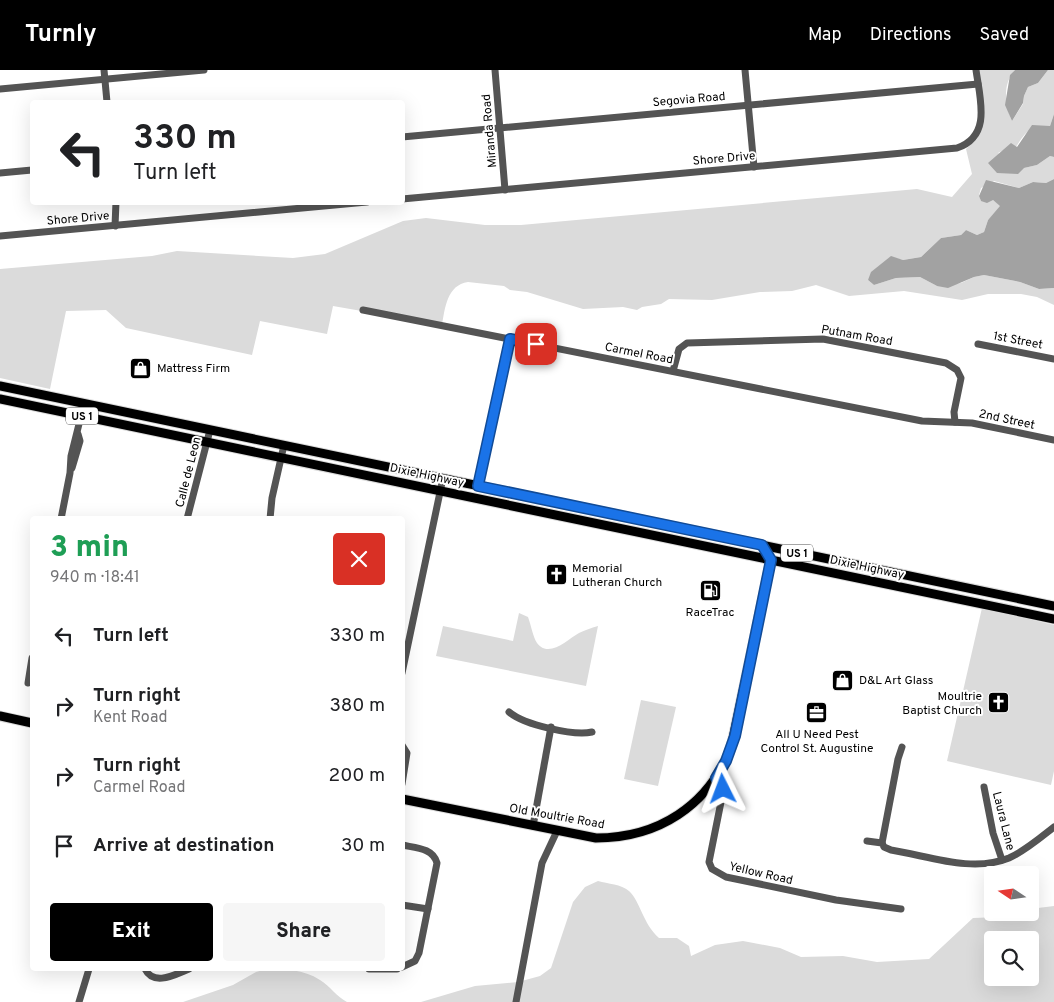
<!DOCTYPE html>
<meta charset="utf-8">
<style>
:root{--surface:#fff;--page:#f6f6f6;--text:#202124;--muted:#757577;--accent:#000}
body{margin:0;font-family:Overpass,sans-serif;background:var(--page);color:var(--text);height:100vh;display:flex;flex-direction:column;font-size:19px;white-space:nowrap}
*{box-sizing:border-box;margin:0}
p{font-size:16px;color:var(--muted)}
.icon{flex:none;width:28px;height:28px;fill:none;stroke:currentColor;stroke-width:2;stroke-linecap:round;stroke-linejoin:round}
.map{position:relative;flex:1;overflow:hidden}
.side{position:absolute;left:30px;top:446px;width:375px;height:455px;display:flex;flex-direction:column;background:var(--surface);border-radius:5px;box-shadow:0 5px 20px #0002}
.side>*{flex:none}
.hud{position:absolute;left:30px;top:30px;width:375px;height:105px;border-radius:5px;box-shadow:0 5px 20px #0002;background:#fff;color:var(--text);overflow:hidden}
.needle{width:32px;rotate:283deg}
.tools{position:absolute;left:984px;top:796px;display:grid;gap:10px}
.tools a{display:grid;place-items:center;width:55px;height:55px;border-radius:5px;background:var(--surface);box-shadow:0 5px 20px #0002;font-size:25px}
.pin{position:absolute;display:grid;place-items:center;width:42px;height:42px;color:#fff;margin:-21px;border-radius:10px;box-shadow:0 2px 8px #0006}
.me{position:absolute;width:55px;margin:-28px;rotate:357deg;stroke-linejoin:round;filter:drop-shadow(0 0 4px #0008)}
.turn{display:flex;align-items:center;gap:18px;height:105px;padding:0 20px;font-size:22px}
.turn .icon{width:65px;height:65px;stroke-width:2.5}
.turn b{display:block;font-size:35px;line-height:42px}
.round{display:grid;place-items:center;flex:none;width:52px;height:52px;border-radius:5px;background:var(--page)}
.headline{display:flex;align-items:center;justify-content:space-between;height:85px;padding:0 20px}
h1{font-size:30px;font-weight:800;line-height:38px;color:#1e9e55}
.action{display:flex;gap:10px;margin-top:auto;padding:10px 20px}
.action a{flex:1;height:58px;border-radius:5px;background:var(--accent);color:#fff;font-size:20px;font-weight:800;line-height:58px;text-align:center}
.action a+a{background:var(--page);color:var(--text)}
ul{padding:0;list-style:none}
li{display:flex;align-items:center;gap:15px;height:70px;padding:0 20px}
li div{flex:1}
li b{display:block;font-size:19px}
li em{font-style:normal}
header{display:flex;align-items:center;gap:30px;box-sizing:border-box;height:70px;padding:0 25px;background:var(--accent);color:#fff}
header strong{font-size:24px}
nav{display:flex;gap:28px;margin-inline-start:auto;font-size:18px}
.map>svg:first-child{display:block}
</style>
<header>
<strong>Turnly</strong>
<nav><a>Map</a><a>Directions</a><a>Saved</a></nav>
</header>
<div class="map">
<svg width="1054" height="932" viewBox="0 0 1054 932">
<rect width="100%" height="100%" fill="#fff"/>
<g fill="#dbdbdb" fill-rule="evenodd">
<path d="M977,0H1015C1002,14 1005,35 1012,51L1023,34L1024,26L1028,17L1038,13L1048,0H1054V44L1050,56C1029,59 1028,58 1016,77L1011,74L1006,79L998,83L1024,98L1037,95L1050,86L1054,87V109L1046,113L1033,112L1019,118L994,111L981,118L979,125L981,131L993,130L1001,136L988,150L984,162L977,165L966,160L961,165L941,168L921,187L903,190L891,187L868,210L874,215L896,208L920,207L937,216L961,213L974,207L984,205L1020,212L1039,219L1054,218V235L1037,227L1021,224H988L962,230L904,221L849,226L816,215L792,221L760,222L712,230L669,229L661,234L642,237L637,240L623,237L583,239L527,222L510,220L504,216L468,212C447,215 445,238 442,255L333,236L327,264L260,251L252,285L126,258L106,240L66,241L50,319L0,308V199L152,186L177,181L293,188L325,184L403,151L426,148L485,155H521L917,119L952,127L972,104L966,79L977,69L982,57Z"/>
<path d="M982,538L1054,555V701L1051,715L947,691Z"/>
<path d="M519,543L528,547C531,555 533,567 537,573C549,589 568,569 579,563C585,560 591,558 598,556L586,616L436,586L443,556L513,571Z"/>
<path d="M641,630L676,637L658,716L624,709Z"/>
<path d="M598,811C608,814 621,814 629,821C640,831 643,854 659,868H677L689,876L691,886L715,875L743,871L780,878L801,887L843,886L877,892L929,889L973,848L999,847L1030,842V839L1054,836V932H421L475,916L518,912L540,906L551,898L573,832L585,817ZM992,870H1030V908H992Z"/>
<path d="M267,899C285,899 303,899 320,910C330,916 337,927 347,932H183L233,915L256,902Z"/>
</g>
<g fill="#a2a2a2">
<path d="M1015,0H1048L1038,13L1028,17L1024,26L1023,33L1012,51L1005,35L1010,5Z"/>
<path d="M1054,44V87L1050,86L1037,95L1024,98L1018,104L997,103L988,93L1011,73L1017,77L1032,55L1050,56Z"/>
<path d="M1054,109V218L1039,219L1020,212L984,205L974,207L948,218L937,216L920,207L896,208L874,215L868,210L871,202L891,186L903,190L921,187L941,168L961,165L966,160L977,165L984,162L988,150L1000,136L993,130L987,133L981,131L979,126L986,110L1019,118L1033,112L1046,113Z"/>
</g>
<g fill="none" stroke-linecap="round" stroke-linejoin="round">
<defs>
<g id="major">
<path d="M0,316L1054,536"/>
<path d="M0,329L1054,549"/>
<path d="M0,646L32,653"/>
<path d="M402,729L596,768C658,768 708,736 731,678L771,490L768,486"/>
</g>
</defs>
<use href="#major" stroke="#dbdbdb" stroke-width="11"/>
<g stroke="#545454" stroke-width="7">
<path d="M104,0L107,32"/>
<path d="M495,0L505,120"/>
<path d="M745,0L754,97"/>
<path d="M0,19L204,0"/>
<path d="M402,67L978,14"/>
<path d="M0,103L32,100"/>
<path d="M402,129L957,78C992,66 980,29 976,0"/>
<path d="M115,156L116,132"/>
<path d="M0,166L367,132"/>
<path d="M363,240L922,351L972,353L1054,370"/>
<path d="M978,274L1054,289"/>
<path d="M673,301L679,279L687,273L823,269L946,293L957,300L961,308L954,342L955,352"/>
<path d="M72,398L80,371L78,364"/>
<path d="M479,416L509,269"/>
<path d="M61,449L70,403L71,386L84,334"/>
<path d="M187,449L210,360"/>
<path d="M270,449L272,428L284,375"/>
<path d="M402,603L443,408"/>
<path d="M28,613L32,588"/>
<path d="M509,642C524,655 574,666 592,662"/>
<path d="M402,675L407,683L402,714"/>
<path d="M716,708L722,714L723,722L709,792L712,799L726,807L836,830L901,839"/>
<path d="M984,717L993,763L1002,790"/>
<path d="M533,756L551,657"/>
<path d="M867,771L882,773L884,777L891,780C929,786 972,803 1009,788C1025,781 1040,768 1054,757"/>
<path d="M882,773L898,689L902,677"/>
<path d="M402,775C416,778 433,778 437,793L419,883L415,891L402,897"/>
<path d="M402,835L428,839"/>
<path d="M145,899C154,917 176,904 189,899"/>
<path d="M369,899H397"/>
<path d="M79,932L89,899"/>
<path d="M516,932L542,793L557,761"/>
</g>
<use href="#major" stroke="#000" stroke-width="9"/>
</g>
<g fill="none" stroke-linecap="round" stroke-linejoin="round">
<defs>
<path id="route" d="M536,274L510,269L478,416L762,475L771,490L735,666L726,691L716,708L723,719"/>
</defs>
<use href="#route" stroke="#114b97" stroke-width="12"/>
<use href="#route" stroke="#1a73e8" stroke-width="9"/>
</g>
<defs>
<symbol id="shop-square" viewBox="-11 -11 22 22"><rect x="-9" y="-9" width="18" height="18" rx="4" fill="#000" stroke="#fff"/><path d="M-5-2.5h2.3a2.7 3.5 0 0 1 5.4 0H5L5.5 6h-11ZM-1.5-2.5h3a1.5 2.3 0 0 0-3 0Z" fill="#fff"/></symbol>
<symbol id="church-square" viewBox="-11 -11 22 22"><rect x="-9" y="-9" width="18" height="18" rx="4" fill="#000" stroke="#fff"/><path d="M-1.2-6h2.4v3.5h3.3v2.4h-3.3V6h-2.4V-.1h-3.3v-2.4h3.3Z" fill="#fff"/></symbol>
<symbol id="fuel-square" viewBox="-11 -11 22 22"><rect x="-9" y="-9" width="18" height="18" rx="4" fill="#000" stroke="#fff"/><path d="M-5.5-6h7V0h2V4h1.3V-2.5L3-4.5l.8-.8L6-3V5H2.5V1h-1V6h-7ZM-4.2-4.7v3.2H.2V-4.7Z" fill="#fff"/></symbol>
<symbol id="office-square" viewBox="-11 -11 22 22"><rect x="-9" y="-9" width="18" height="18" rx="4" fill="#000" stroke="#fff"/><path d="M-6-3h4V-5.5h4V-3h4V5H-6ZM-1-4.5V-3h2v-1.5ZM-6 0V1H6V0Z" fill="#fff"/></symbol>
</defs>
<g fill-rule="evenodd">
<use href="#shop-square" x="128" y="286" width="25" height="25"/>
<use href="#church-square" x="544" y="492" width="25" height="25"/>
<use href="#fuel-square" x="698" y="508" width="25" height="25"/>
<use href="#shop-square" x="830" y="598" width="25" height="25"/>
<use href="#church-square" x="986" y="620" width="25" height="25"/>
<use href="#office-square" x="804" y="630" width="25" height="25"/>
</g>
<g text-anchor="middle" stroke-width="4" stroke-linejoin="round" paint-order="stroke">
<g fill="#fff" stroke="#4c4c4c" stroke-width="1">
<rect x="66" y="337.5" width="32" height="17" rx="4"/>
<rect x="781" y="474.5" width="32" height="17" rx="4"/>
</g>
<g font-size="11" font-weight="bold" fill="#000">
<text x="82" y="350">US 1</text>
<text x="797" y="487">US 1</text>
</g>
<g font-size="12" fill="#000" stroke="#fff">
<text transform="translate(689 29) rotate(-5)" y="4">Segovia Road</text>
<text transform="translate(489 61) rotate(-95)" y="4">Miranda Road</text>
<text transform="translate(724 88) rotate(-5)" y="4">Shore Drive</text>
<text transform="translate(78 148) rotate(-5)" y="4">Shore Drive</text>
<text transform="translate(857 265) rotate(10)" y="4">Putnam Road</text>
<text transform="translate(1018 270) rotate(11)" y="4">1st Street</text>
<text transform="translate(639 283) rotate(11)" y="4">Carmel Road</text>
<text transform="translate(1007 349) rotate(12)" y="4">2nd Street</text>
<text transform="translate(188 402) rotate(-76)" y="4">Calle de Leon</text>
<text transform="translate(427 405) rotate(12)" y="4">Dixie Highway</text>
<text transform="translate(867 497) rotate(12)" y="4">Dixie Highway</text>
<text transform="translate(557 746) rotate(10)" y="4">Old Moultrie Road</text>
<text transform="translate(1004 751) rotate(76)" y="4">Laura Lane</text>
<text transform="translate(761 803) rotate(13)" y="4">Yellow Road</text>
</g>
<g font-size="12" fill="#000" stroke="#fff" text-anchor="start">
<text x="157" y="302">Mattress Firm</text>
<text x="572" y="502">Memorial<tspan x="572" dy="14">Lutheran Church</tspan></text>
<text x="710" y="546" text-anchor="middle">RaceTrac</text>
<text x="859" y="614">D&amp;L Art Glass</text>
<text x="982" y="630" text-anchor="end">Moultrie<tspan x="982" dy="14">Baptist Church</tspan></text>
<text x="817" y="668" text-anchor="middle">All U Need Pest<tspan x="817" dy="14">Control St. Augustine</tspan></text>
</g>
</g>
</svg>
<div class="tools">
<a><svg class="needle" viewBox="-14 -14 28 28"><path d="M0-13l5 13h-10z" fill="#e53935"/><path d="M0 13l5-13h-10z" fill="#757577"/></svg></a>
<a><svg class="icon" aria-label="search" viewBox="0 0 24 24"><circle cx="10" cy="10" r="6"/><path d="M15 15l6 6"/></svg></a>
</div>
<div class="pin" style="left:536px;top:274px;background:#d93025"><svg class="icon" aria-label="arrive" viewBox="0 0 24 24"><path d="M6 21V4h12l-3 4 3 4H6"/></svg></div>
<svg class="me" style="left:723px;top:719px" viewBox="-20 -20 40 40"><path d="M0-17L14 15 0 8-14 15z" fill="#1a73e8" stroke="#fff" stroke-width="4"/></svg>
<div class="hud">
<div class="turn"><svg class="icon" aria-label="left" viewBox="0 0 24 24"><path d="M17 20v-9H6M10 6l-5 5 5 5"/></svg><div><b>330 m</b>Turn left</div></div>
</div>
<section class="side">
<div class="headline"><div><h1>3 min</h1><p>940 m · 18:41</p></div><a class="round" style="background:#d93025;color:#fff"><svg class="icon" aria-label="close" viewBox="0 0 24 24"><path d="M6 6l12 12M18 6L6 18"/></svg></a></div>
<ul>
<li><svg class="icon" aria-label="left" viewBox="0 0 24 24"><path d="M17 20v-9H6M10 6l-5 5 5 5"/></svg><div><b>Turn left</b></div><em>330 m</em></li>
<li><svg class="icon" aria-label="right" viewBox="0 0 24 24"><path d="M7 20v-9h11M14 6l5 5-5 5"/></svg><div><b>Turn right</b><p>Kent Road</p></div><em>380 m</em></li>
<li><svg class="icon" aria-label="right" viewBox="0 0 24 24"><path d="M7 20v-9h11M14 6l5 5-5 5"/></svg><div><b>Turn right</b><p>Carmel Road</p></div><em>200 m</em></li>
<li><svg class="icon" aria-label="arrive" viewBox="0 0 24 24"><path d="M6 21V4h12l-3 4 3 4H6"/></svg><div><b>Arrive at destination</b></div><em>30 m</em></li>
</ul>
<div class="action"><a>Exit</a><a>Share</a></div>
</section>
</div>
